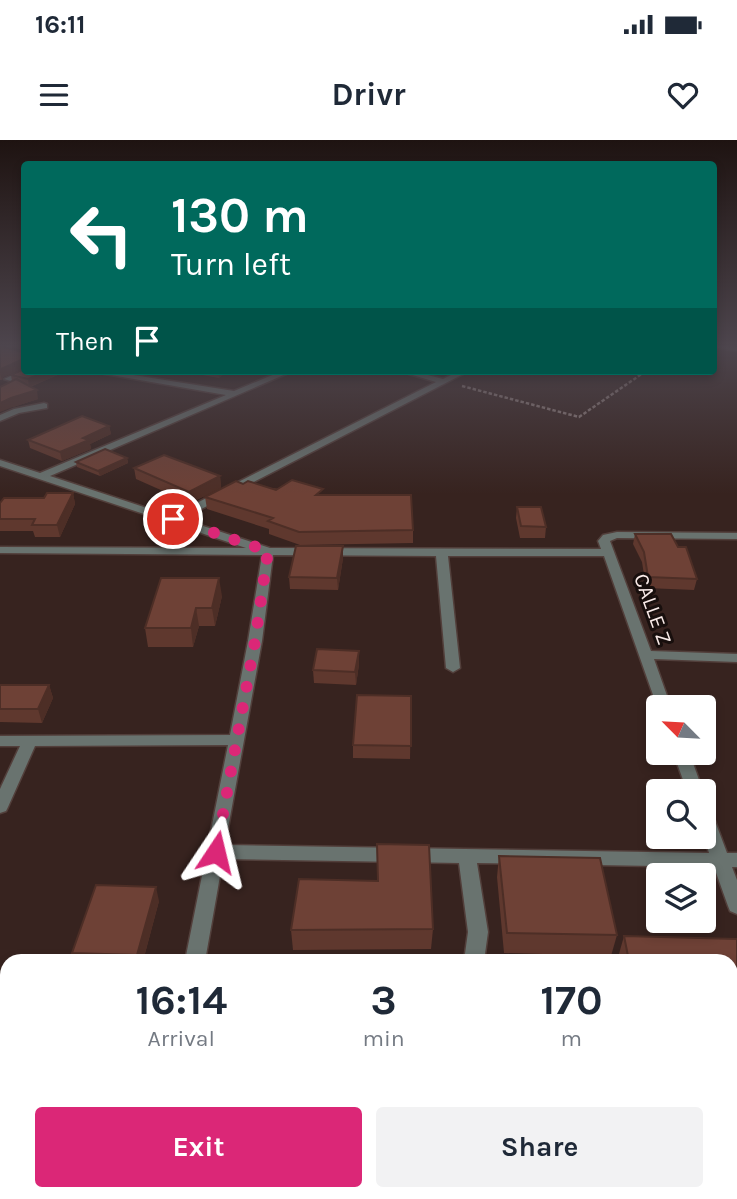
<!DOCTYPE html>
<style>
:root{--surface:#fff;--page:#f2f2f3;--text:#1f2937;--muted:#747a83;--accent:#db2777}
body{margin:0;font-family:Karla,sans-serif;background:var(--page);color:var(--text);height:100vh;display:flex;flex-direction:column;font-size:26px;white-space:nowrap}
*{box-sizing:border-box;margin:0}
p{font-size:23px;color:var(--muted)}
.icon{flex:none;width:38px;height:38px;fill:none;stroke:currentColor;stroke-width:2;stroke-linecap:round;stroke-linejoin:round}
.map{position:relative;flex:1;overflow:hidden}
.sheet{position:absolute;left:0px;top:814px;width:738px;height:247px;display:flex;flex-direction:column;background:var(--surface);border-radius:21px 21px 0 0;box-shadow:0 4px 10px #0003}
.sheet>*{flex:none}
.hud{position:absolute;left:21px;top:21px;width:696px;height:214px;border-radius:7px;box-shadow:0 4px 10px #0003;background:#00695c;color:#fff;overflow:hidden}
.needle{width:46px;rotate:294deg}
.controls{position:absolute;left:646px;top:555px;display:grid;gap:14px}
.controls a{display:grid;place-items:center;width:70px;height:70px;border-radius:7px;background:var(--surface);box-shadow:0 4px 10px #0003;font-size:35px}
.pin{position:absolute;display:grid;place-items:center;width:60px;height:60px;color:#fff;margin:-30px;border:4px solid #fff;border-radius:50%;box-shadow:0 2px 7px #0007}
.me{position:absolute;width:77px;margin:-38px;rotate:10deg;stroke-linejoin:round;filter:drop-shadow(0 0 5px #0008)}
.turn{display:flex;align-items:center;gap:24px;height:147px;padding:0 35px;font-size:32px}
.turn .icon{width:91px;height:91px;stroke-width:2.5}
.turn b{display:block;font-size:49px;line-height:60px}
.then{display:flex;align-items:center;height:66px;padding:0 35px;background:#0003;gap:14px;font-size:26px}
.eta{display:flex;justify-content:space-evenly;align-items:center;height:119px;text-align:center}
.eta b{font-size:42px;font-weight:700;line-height:49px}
.cta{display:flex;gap:14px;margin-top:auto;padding:14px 35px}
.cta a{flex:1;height:80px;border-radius:7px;background:var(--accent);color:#fff;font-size:28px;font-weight:700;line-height:80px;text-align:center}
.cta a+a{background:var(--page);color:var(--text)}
.status{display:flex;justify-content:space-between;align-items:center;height:49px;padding:0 35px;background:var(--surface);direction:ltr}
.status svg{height:19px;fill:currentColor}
header{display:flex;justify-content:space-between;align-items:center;height:91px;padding:0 35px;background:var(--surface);font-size:32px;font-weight:700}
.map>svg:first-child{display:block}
</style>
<div class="status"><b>16:11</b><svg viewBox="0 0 49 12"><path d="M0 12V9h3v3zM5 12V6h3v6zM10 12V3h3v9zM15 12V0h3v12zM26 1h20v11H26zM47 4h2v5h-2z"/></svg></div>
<header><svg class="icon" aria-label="menu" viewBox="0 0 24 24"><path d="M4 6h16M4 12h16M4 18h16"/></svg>Drivr<svg class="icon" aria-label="heart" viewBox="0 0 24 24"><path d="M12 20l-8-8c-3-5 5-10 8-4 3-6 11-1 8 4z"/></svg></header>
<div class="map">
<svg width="737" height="1059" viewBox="0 0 737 1059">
<rect width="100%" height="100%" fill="#37231f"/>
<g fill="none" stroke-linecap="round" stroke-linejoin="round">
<defs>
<g id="minor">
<path d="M12,205L11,207L0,211V206Z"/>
<path d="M714,205L737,207V211L714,207Z"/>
<path d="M24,230L32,231L11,241L4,239Z"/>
<path d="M88,231H108L234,251L282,231H293L50,336L171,376L436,242L399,231H412L443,239L459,231H469L182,379L270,408L601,409L598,401L603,395L617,392L737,393V399L617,398L610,401L651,511L737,514V522L654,519L671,567H658V569L604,416H448L460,528L453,532L446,528L436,416L273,415L262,501L225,705L709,713L704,696V667L710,669L712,673L727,713H737V727H732L737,740V774L730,771L728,766L714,727L477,723L488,792L484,821H464L468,792L459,723L223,719L205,821H185L228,605L35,606L8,667L6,671L0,673V649L20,606H0V596L230,595L248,501L262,415L0,413V407L246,408L0,326V320L40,333L226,255Z"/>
<path d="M44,263L47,264V268L19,273L0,281V275L14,269Z"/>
<path d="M673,612H689L703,651H687Z"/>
<path d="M136,1054H160L159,1059H135Z"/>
</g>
</defs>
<use href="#minor" stroke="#523f3b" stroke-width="3"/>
<path stroke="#988784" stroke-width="2.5" stroke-dasharray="3.5 2" stroke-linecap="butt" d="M462,246L579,277L646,231"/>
<use href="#minor" fill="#69736f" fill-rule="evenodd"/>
</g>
<g fill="#5f382e">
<path d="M5,205H24V228L3,237L2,240H0V206L22,212L24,210Z"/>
<path d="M67,231L30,247L38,259L13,267L12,241L11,235Z"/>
<path d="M181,231H227L219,238Z"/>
<path d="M109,286L111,294L90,304L91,309L62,321L30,308L28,300Z"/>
<path d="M127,318L128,323L100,336L77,327L76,322Z"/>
<path d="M134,328L220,336L221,348L190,363L136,339Z"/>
<path d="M243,344L323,355L413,390V403L300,405L269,394V389L207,369L205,357Z"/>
<path d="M73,353L75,364L60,397H35L33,391H0V363Z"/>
<path d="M517,367L546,387L545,398H520L516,378Z"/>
<path d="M635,394L697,439L694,450L646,448L642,422L633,404Z"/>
<path d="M343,418L338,450L290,449L289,437Z"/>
<path d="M222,456L215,486H199L193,507H148L145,488Z"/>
<path d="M359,524L356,545L314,543L313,530Z"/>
<path d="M0,545H49L53,558L42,583L0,582Z"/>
<path d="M411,556L410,619L353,618V605Z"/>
<path d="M499,716L617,795L611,816L504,813L497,737Z"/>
<path d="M159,761L143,821H75L72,813Z"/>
<path d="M433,789L431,809L293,810L291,790Z"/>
<path d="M624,796L737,799V1020H732V821H617Z"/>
<path d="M0,855L7,856V952L0,951Z"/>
</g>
<g fill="#4d2e26">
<path d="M21,220L23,228L3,237L2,240L0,233L1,229Z"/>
<path d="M48,231H67L29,247L28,239Z"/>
<path d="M218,231H227L219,238Z"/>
<path d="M37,250L38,259L13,267L0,272V263L11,258Z"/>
<path d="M109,286L111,294L90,304L91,309L62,321L60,312L83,298Z"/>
<path d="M127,318L128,323L100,336L98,331Z"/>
<path d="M220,336L221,348L190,363L189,352Z"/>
<path d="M73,353L75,364L60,397L57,385Z"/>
<path d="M343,406V418L338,450L337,438Z"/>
<path d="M219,438L222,456L215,486L212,468Z"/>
<path d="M196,468L199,486L193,507L191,488Z"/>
<path d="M359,511V524L356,545L355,532Z"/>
<path d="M49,545L53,558L42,583L38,569Z"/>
<path d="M156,747L159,761L143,821H138L137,815Z"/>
</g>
<g fill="#6e4136" stroke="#4d2e26" stroke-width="2">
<path d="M0,206L22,212L24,210V221L21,220L1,229L0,232Z"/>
<path d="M24,229V231H48L28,239L11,235Z"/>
<path d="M16,239L37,250L11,258L0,263V247Z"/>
<path d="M82,276L109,286L83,298L89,300L60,312L28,300Z"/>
<path d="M105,309L127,318L98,331L76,322Z"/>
<path d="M164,315L220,336L189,352L134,328Z"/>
<path d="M292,340L323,349L316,355H411L413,390L299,392L268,381L273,378L205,357L236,341L243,344L248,341L276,350Z"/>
<path d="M47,353H73L57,385H32L35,379H0V363L4,358H44Z"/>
<path d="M517,367H541L546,387L521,386Z"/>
<path d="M635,394H671L678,407H686L697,439L648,437L644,412Z"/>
<path d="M296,406H343L337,438L289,437Z"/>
<path d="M161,438H219L212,468H196L191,488H145Z"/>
<path d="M317,509L359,511L355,532L313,530Z"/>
<path d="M0,545H49L38,569H0Z"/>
<path d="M357,555L411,556V606L353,605Z"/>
<path d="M377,704L429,705L433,789L291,790L299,739L378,741Z"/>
<path d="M499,716L600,718L617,795L507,793Z"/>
<path d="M96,745L156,747L137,815L72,813Z"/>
<path d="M624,796L737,799V996H732V821H629Z"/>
<path d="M0,855L7,856V933L0,932Z"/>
</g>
<linearGradient id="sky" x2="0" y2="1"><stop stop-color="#1e1311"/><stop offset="0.58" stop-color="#4d454d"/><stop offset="1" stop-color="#4d454d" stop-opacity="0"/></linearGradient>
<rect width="737" height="354" fill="url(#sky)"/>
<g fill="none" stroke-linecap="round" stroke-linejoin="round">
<path stroke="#db2777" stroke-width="12" stroke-dasharray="0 21.6" d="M173,379L268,411L255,501L216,712"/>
</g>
<g text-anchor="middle" stroke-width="6" stroke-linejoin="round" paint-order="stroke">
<g font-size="21" fill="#f9ebe8" stroke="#180f0d">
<text transform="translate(653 469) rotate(70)" y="7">CALLE Z</text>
</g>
</g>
</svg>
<div class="controls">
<a><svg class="needle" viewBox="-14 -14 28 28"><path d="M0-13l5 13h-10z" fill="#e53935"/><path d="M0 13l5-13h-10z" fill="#747a83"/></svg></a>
<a><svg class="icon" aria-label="search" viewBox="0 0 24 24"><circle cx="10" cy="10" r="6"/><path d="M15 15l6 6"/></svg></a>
<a><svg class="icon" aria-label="layers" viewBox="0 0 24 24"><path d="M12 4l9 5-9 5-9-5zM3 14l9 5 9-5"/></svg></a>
</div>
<div class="pin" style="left:173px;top:379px;background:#d93025"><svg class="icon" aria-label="arrive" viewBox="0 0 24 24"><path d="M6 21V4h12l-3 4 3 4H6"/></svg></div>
<svg class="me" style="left:216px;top:712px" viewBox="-20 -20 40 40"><path d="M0-17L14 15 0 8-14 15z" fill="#db2777" stroke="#fff" stroke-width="4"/></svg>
<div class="hud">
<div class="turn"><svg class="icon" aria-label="left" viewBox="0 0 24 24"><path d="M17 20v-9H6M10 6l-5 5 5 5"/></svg><div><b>130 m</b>Turn left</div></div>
<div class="then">Then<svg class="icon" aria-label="arrive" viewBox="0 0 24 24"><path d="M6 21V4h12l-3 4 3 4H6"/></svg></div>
</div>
<section class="sheet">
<div class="eta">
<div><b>16:14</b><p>Arrival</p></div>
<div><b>3</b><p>min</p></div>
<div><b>170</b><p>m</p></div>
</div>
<div class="cta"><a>Exit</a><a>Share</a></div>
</section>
</div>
